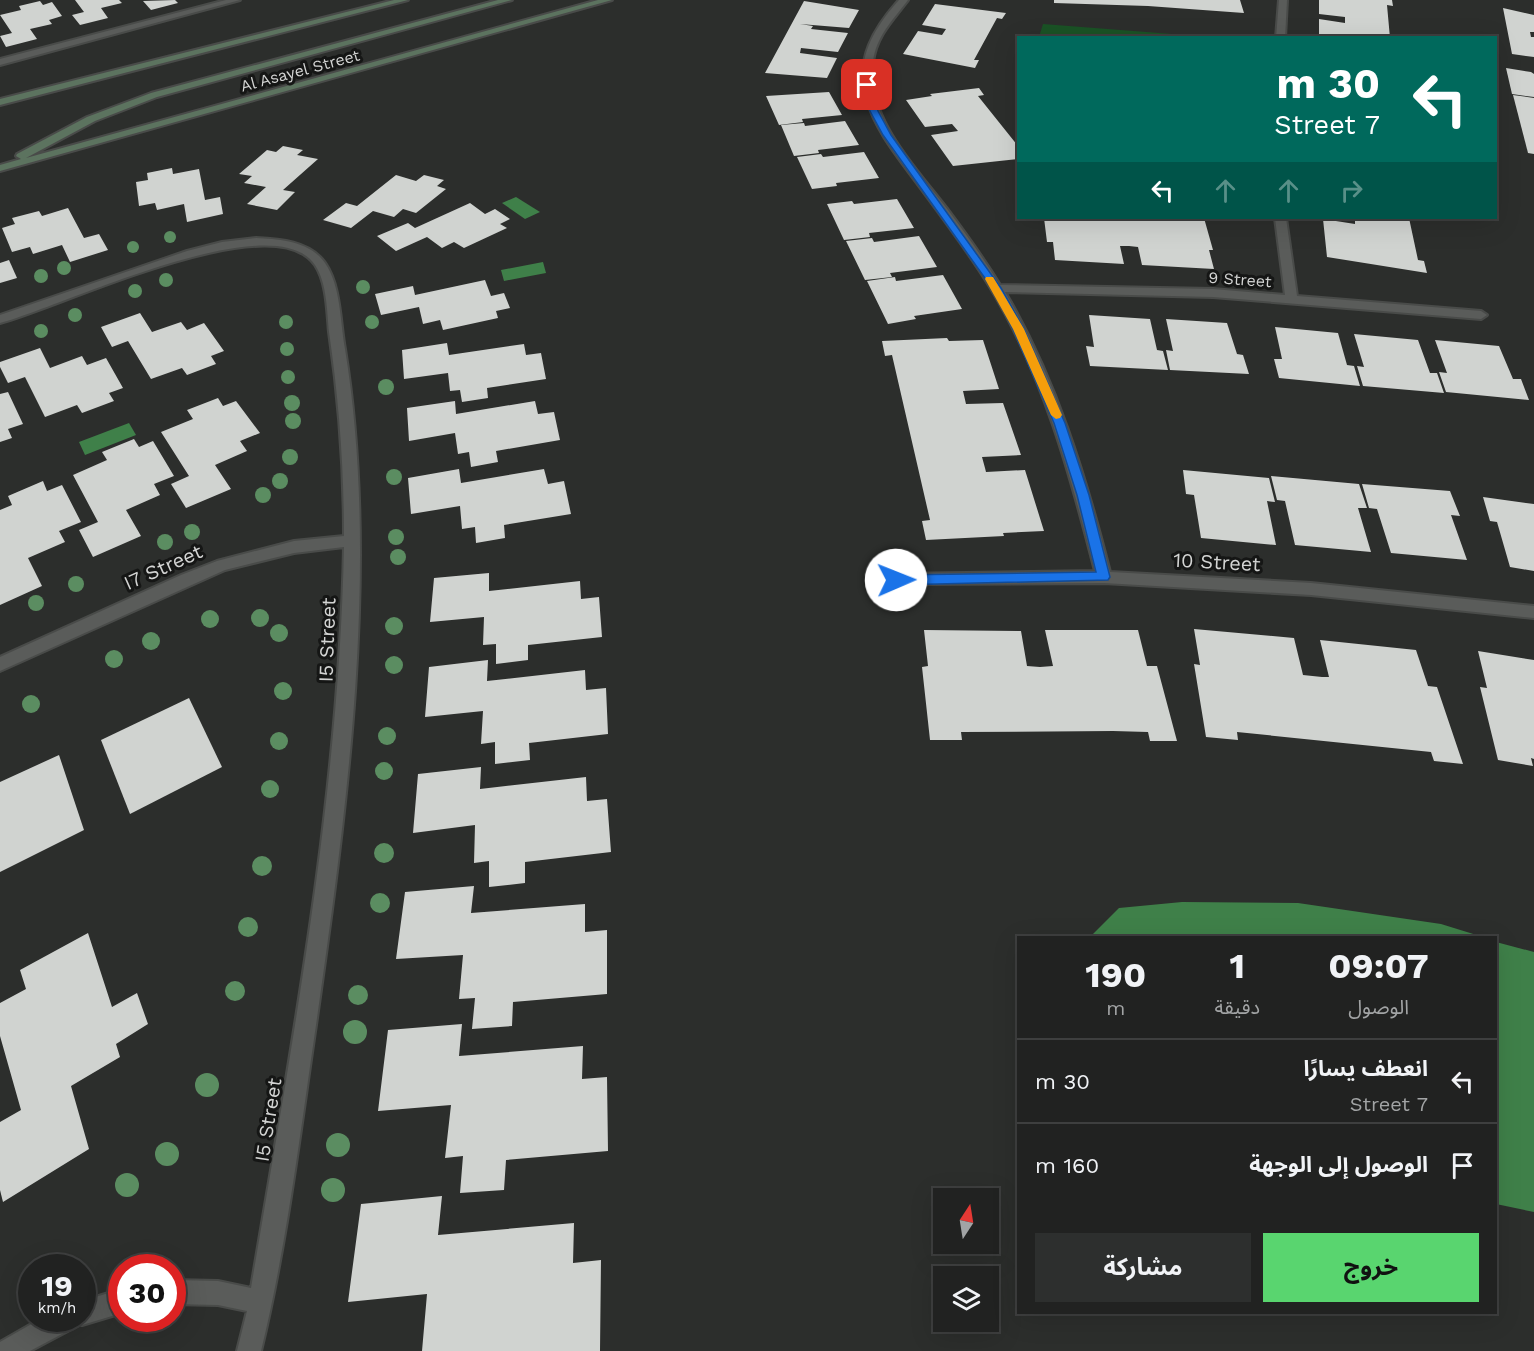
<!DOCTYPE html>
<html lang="ar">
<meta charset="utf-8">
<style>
:root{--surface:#212221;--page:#2d2f2e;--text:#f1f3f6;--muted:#a2a4a5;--line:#3e3f3f;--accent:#59d56f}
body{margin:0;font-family:"Work Sans","Noto Sans Arabic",sans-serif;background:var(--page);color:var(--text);direction:rtl;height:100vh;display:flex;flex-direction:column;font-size:22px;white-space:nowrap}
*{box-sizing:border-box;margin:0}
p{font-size:20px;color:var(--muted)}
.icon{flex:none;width:33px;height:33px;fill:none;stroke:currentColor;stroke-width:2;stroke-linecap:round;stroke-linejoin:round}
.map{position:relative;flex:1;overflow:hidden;direction:ltr}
.details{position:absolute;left:1017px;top:936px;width:480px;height:378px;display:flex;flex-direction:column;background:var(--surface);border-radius:0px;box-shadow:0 6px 24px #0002,0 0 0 2px var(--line);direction:rtl}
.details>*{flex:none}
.top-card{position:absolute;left:1017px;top:36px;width:480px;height:183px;border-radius:0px;box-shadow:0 6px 24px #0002,0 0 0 2px var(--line);direction:rtl;background:#00695c;color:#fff;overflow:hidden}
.needle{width:39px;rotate:12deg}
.controls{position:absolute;left:933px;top:1188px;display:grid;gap:12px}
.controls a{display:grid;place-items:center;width:66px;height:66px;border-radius:0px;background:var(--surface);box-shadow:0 6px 24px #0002,0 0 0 2px var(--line);font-size:30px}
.speed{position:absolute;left:18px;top:1254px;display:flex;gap:12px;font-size:30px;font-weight:700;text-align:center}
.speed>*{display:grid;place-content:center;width:78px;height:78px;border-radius:50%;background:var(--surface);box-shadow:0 6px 24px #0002,0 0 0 2px var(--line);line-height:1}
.speed small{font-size:15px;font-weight:400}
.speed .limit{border:9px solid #d22;background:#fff;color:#111}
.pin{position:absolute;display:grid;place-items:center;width:51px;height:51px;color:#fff;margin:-26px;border-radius:12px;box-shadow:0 3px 9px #0006}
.me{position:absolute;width:66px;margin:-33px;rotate:89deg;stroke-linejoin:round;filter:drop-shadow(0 0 4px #0008)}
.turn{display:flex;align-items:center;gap:21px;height:126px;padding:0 18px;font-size:27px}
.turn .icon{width:78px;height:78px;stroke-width:2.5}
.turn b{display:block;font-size:42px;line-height:51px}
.lanes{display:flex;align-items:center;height:57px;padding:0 18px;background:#0003;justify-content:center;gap:30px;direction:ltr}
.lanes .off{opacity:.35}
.eta{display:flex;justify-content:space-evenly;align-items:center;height:102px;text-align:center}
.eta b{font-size:36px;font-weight:700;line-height:42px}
.button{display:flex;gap:12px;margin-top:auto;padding:12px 18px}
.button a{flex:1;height:69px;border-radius:0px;background:var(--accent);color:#111;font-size:24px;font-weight:700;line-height:69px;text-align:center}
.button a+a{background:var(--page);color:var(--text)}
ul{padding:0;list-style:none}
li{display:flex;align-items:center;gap:18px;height:84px;padding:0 18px;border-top:2px solid var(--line)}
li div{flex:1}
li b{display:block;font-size:22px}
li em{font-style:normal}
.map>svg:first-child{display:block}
</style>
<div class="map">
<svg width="1534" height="1351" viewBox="0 0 1534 1351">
<rect width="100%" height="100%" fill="#2c2e2c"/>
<path fill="#1a5225" d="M1043,24L1211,37H1039Z"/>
<g fill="#3f8049">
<path d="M516,197L540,212L525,219L502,203Z"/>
<path d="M543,262L546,273L504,281L501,270Z"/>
<path d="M129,423L136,435L85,455L79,442Z"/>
<path d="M1182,902L1298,903L1441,924L1483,937H1090L1119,908Z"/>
<path d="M1496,942L1534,952V1212L1496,1204Z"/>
</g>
<g fill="#d0d3d0">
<path d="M75,0H119L122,3L101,8L108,18L80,25L72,15L84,12Z"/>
<path d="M175,0L178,3L151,10L143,1Z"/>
<path d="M1054,0H1240L1244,13L1148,6L1054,3Z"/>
<path d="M1319,0H1392L1393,6L1387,5L1390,38H1319V19L1345,23V17L1319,14Z"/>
<path d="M40,1L43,5L52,2L62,16L49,20L52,24L30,29L37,39L6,47L0,36L12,33L0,15L21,10L19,6Z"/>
<path d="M804,1L859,10L849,28L800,24L813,26L811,29L848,33L838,52L801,48L800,53L837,58L827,78L765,73Z"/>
<path d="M935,4L1006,13L1002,19L997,18L974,60H979L975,68L903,54L918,31L942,35L946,29L922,25Z"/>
<path d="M1503,8L1534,15V32H1530L1531,37H1534V57L1512,54Z"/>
<path d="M1506,68L1531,72L1534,74V97L1512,94Z"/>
<path d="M979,88L984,95L978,96L1018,146V159L953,166L931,135L958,131L952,124L925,127L906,100L932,96L930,94Z"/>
<path d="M829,92L842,115L802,119L803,122L779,125L766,96Z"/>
<path d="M1513,95L1534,98V154L1528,153Z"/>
<path d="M845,121L859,145L818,150L819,153L794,156L781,125L804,123L805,126Z"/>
<path d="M283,146L303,150L297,155L318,159L283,190L295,192L277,210L247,204L266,187L244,183L252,176L239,174L267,150L276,152Z"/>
<path d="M864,152L879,178L836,183L837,186L812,189L797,157L821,154L823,157Z"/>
<path d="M172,168L173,174L199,169L205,200L220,197L223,214L187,222L184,204L157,210L155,203L139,206L136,182L148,180L147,173Z"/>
<path d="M396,175L416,181L424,175L444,180L437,186L446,189L416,213L403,209L394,217L373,211L351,228L323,220L346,203L357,206Z"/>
<path d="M897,199L914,228L869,233L870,237L844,240L827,204L852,201L854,204Z"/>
<path d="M470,203L485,214L495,209L510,219L500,224L507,228L464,248L454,242L442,248L427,237L396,251L377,236L408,223L415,228Z"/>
<path d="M68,208L84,238L99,234L108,250L70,262L62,245L33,254L30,247L12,252L2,228L15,224L12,218L39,211L42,216Z"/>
<path d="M1044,218L1184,220V218H1204L1213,250H1209L1214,269L1142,265L1138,247L1129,246H1120L1124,264L1055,260L1053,242H1047Z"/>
<path d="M1355,218H1409L1418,260L1424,261L1427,273L1327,257L1323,219L1355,224Z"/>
<path d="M919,236L937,267L890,273L892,277L865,280L846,241L872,238L874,242Z"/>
<path d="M9,260L17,278L0,283V263Z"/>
<path d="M943,275L962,309L914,316L916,319L888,324L867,281L895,277L896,281Z"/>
<path d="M485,280L491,296L504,293L510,308L496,311L498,318L443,330L440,320L423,324L419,307L381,315L375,294L413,286L415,295Z"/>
<path d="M140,313L152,332L181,322L187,330L204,323L224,351L211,356L216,364L187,375L182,368L151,379L128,341L112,347L101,327Z"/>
<path d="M1089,315L1150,319L1157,350L1163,351L1168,370L1090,366L1086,346L1094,347Z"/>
<path d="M1166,319L1227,323L1237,354L1243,355L1249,374L1170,370L1166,350L1173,351Z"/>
<path d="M1275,327L1338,333L1347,365L1354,366L1360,386L1279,378L1274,359H1282Z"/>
<path d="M1354,334L1418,340L1430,373H1437L1444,393L1363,386L1357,366L1364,367Z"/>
<path d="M947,338L949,341L983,340L999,389L963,391L966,404L1003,403L1021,455L982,457L985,468L986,472L1025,470L1044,531L1003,533L1004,536L926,540L922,521L930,520L892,355L885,356L882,341Z"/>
<path d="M1435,340L1499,346L1513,379H1521L1529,400L1446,392L1439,372L1447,373Z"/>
<path d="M447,343L449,355L524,344L526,355L541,353L546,379L487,388L488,398L462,402L460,390L450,391L448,373L404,379L402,350Z"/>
<path d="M40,348L50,368L82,356L87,365L106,358L123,388L109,393L114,401L82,413L77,405L45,417L25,377L8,383L0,367V362Z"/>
<path d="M8,392L23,424L8,429L12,438L0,442V394Z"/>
<path d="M218,398L223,406L236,401L260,433L240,441L247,451L215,465L231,489L186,508L171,484L189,476L161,432L193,419L187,410Z"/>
<path d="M455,401L456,414L535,401L538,414L554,412L560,440L496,451L498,462L471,467L469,452L458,454L455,433L409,441L407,408Z"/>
<path d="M134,439L139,447L153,441L174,476L154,484L160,495L126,510L141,536L93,557L79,530L98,522L73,475L107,460L102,452Z"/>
<path d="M459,469L461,483L544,469L548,484L564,481L571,514L504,525L505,538L476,543L475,527L462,529L460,506L411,514L408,478Z"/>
<path d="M1183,470L1269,478L1275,502L1267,501L1276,545L1201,538L1194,495L1186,494Z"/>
<path d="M1271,476L1359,484L1367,508H1358L1371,552L1295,545L1285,501L1277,500Z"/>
<path d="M43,481L47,491L62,485L81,522L59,531L65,542L28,558L42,586L0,605V510L12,505L8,496Z"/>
<path d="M1362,484L1450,491L1460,516L1451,515L1467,560L1391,553L1377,509L1369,508Z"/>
<path d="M1483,497L1534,504V571L1510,567L1497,522L1490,521Z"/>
<path d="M489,573V591L580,581L581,599L599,597L602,637L528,645V660L496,664V644L483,645L484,617L430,622L434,578Z"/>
<path d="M1194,629L1294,638L1303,675L1322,677H1329L1320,640L1416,650L1428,686L1437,687L1463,764L1434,761L1431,752L1237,732L1238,740L1206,737L1194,664L1200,665Z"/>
<path d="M924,630L1021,631L1027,666L1040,667L1053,666L1045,630H1138L1147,666H1157L1177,741H1150L1148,732L1113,731L961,732L962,740H930L922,667L928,666Z"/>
<path d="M1478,651L1534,660V759L1531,758L1533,766L1498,760L1480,687L1487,688Z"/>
<path d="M488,660L487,681L585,670L586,690L606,688L608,734L529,743L530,760L495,764V742L481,744L483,711L425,717L429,667Z"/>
<path d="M189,698L222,767L130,814L101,740Z"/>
<path d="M59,755L84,830L0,872V782Z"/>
<path d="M481,767L480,789L586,777L587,801L607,799L611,852L525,862V883L489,887V861L474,863L475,825L413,833L418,774Z"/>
<path d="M474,886L471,913L585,904V932L607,930V994L513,1002L512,1026L472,1029L475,998L459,999L463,955L396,959L405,892Z"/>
<path d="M88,933L112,1007L137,993L148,1024L116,1044L120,1057L71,1086L89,1149L3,1202L0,1190V1122L21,1110L0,1036V1003L26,989L20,970Z"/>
<path d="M462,1024L459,1056L583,1046L582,1079L607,1077L608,1151L506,1160L504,1190L460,1193L463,1156L445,1158L451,1105L378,1111L388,1030Z"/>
<path d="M442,1196L438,1235L574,1223L573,1263L601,1260L600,1351H422L427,1294L348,1302L361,1204Z"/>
</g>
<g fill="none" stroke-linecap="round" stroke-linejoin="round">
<defs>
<path id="service" d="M226,0H240L0,65V59Z"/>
<g id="minor">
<path d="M899,0H908C893,20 876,36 873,62C865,118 917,169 948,210C966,234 984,259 1000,285L1213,289L1285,295L1275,218H1286L1297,296L1481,311L1487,315L1481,319L1213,297L1005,292C1056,379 1085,474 1110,572L1311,583L1534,606V618L1311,595L1104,583L891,584L888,580L891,576L896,574L1095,571C1070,473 1043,374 990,287C968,251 942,217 917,183C897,156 876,131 866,98C855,59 874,28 899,0Z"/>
<path d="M1279,0H1287L1285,38H1276Z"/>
<path d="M256,238C279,239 310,241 325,263C341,286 340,322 345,349C380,566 347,808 316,1025C300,1133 287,1244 261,1351H237L247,1311L218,1305L172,1304V1280L218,1281L251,1288C292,1043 339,797 344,547L294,553L225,570L0,671V657L181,575L217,561L294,541L344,536C344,467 339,400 329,332C327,311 327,283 315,265C273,203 59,308 0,323V315L187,251L222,242Z"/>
<path d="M122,1289V1313L82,1325L79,1324L77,1326L30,1351H0V1342L42,1318H82V1301Z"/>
</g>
<g id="secondary">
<path d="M394,0H408L0,105V99Z"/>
<path d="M498,0H512L157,97L95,121L26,158L598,0H612L0,171V165L21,159L16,156L17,154L87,117L151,93Z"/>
</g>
</defs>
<use href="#service" stroke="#494b49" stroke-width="4"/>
<use href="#minor" stroke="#494b49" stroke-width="4"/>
<use href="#secondary" stroke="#494b49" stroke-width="4"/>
<use href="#service" fill="#5a5c5a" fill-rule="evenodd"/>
<use href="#minor" fill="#5a5c5a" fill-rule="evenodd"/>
<use href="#secondary" fill="#5c735f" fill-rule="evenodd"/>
</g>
<g fill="#5b8d61">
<circle cx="170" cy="237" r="6"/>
<circle cx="133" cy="247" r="6"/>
<circle cx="64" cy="268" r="7"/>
<circle cx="41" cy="276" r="7"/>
<circle cx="166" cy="280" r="7"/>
<circle cx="363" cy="287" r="7"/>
<circle cx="135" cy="291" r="7"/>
<circle cx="75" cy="315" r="7"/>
<circle cx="286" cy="322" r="7"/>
<circle cx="372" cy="322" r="7"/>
<circle cx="41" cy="331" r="7"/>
<circle cx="287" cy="349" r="7"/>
<circle cx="288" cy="377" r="7"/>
<circle cx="386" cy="387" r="8"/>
<circle cx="292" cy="403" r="8"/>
<circle cx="293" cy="421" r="8"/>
<circle cx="290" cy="457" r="8"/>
<circle cx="394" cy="477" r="8"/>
<circle cx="280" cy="481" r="8"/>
<circle cx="263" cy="495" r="8"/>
<circle cx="192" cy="532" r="8"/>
<circle cx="396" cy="537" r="8"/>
<circle cx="165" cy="542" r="8"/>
<circle cx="398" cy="557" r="8"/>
<circle cx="76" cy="584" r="8"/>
<circle cx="36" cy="603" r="8"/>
<circle cx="260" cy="618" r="9"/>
<circle cx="210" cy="619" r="9"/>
<circle cx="394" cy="626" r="9"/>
<circle cx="279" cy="633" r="9"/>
<circle cx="151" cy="641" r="9"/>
<circle cx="114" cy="659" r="9"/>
<circle cx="394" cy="665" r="9"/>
<circle cx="283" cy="691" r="9"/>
<circle cx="31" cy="704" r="9"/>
<circle cx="387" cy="736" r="9"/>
<circle cx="279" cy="741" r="9"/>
<circle cx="384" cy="771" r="9"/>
<circle cx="270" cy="789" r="9"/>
<circle cx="384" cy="853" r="10"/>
<circle cx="262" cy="866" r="10"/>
<circle cx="380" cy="903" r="10"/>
<circle cx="248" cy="927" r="10"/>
<circle cx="235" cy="991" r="10"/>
<circle cx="358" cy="995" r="10"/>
<circle cx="355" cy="1032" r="12"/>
<circle cx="207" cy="1085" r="12"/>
<circle cx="338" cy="1145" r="12"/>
<circle cx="167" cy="1154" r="12"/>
<circle cx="127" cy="1185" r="12"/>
<circle cx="333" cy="1190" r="12"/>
</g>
<path fill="#1a73e8" stroke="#114b97" stroke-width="1.5" d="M867,82L871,85L878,111L891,135L1001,288L1024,329L1065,423L1089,495L1110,577L1108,580L896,585L889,580L896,575L1096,572L1077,495L1054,423L1013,329L992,288L883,135L870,111L863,85Z"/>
<path fill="#f59e0b" d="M986,277H993L1024,329L1062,415L1060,418L1056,419L1051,415L1013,329L985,279Z"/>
<g text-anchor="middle" stroke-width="6" stroke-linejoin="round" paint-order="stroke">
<g font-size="16" fill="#d3d4d3" stroke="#151615">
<text transform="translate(300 70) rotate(-15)" y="6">Al Asayel Street</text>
<text transform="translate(1240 279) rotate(4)" y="6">9 Street</text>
</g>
<g font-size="20" fill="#d3d4d3" stroke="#151615">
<text transform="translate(1217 562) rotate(3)" y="7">10 Street</text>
<text transform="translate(163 567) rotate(-24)" y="7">I7 Street</text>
<text transform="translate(327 640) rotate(-88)" y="7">I5 Street</text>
<text transform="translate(268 1120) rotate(-81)" y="7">I5 Street</text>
</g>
</g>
</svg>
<div class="controls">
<a><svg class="needle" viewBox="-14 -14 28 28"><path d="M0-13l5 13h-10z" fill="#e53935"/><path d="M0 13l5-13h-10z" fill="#a2a4a5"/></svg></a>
<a><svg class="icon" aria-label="layers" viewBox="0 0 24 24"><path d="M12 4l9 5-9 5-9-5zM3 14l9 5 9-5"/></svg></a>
</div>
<div class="speed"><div>19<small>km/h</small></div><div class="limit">30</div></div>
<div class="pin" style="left:867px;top:85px;background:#d93025"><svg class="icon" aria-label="arrive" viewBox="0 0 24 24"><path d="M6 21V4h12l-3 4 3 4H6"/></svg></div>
<svg class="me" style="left:896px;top:580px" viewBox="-20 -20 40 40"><circle r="19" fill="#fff"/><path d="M0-13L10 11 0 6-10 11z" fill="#1a73e8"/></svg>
<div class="top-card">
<div class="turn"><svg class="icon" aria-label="left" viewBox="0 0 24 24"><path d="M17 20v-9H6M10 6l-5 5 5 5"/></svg><div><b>30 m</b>7 Street</div></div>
<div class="lanes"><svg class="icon" aria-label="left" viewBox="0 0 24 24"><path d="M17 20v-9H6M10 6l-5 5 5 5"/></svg><svg class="icon off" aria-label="ahead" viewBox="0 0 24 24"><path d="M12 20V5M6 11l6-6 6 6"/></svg><svg class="icon off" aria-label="ahead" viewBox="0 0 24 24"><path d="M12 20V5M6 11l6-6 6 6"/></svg><svg class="icon off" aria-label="right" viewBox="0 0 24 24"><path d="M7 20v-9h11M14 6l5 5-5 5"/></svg></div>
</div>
<section class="details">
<div class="eta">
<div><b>09:07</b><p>الوصول</p></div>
<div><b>1</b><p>دقيقة</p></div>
<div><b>190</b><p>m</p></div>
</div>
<ul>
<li><svg class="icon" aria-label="left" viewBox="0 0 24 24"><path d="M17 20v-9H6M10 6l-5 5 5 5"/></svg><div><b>انعطف يسارًا</b><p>7 Street</p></div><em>30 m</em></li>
<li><svg class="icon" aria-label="arrive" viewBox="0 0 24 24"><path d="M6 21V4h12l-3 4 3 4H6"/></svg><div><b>الوصول إلى الوجهة</b></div><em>160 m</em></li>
</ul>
<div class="button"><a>خروج</a><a>مشاركة</a></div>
</section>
</div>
